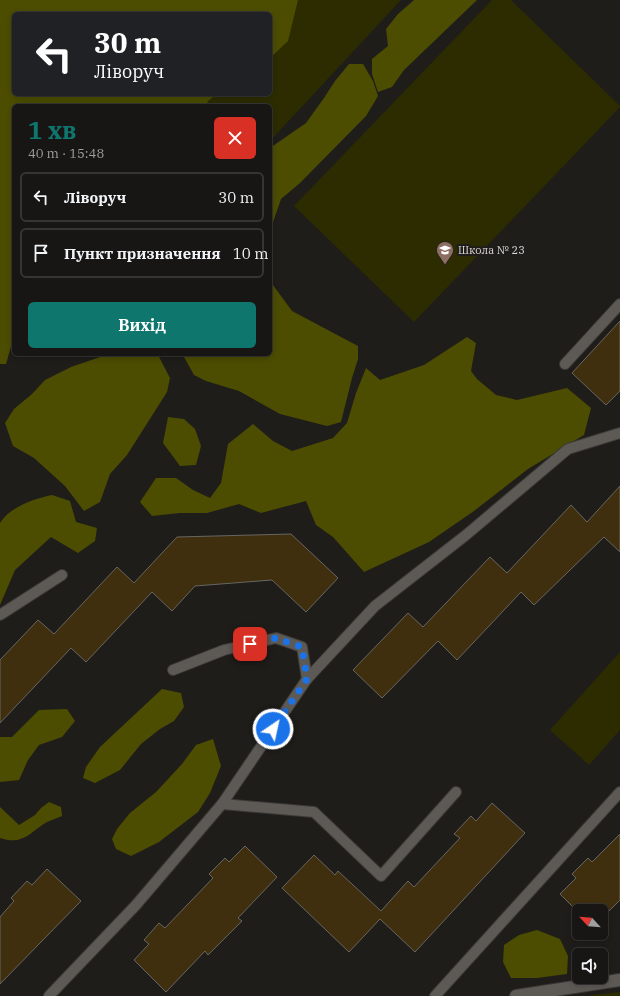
<!DOCTYPE html>
<html lang="uk">
<meta charset="utf-8">
<style>
:root{--surface:#171614;--page:#201f1d;--text:#f1f3f6;--muted:#9e9fa0;--line:#363534;--accent:#0f766e}
body{margin:0;font-family:"IBM Plex Serif",serif;background:var(--page);color:var(--text);height:100vh;display:flex;flex-direction:column;font-size:15px;white-space:nowrap}
*{box-sizing:border-box;margin:0}
p{font-size:13px;color:var(--muted)}
.icon{flex:none;width:22px;height:22px;fill:none;stroke:currentColor;stroke-width:2;stroke-linecap:round;stroke-linejoin:round}
.map{position:relative;flex:1;overflow:hidden}
.panel{position:absolute;left:12px;top:104px;width:260px;height:252px;display:flex;flex-direction:column;background:var(--surface);border-radius:6px;box-shadow:0 2px 6px #0003,0 0 0 1px var(--line)}
.panel>*{flex:none}
.banner{position:absolute;left:12px;top:12px;width:260px;height:84px;border-radius:6px;box-shadow:0 2px 6px #0003,0 0 0 1px var(--line);background:#202124;color:#fff;overflow:hidden}
.needle{width:26px;rotate:296deg}
.controls{position:absolute;left:572px;top:904px;display:grid;gap:8px}
.controls a{display:grid;place-items:center;width:36px;height:36px;border-radius:6px;background:var(--surface);box-shadow:0 2px 6px #0003,0 0 0 1px var(--line);font-size:20px}
.pin{position:absolute;display:grid;place-items:center;width:34px;height:34px;color:#fff;margin:-17px;border-radius:8px;box-shadow:0 2px 6px #0006}
.me{position:absolute;width:44px;margin:-22px;rotate:34deg;stroke-linejoin:round;filter:drop-shadow(0 0 3px #0008)}
.turn{display:flex;align-items:center;gap:14px;height:84px;padding:0 16px;font-size:18px}
.turn .icon{width:52px;height:52px;stroke-width:2.5}
.turn b{display:block;font-size:28px;line-height:34px}
.round{display:grid;place-items:center;flex:none;width:42px;height:42px;border-radius:6px;background:var(--page)}
.head{display:flex;align-items:center;justify-content:space-between;height:68px;padding:0 16px}
h1{font-size:24px;font-weight:700;line-height:30px;color:var(--accent)}
.primary-button{display:flex;gap:8px;margin-top:auto;padding:8px 16px}
.primary-button a{flex:1;height:46px;border-radius:6px;background:var(--accent);color:#fff;font-size:16px;font-weight:700;line-height:46px;text-align:center}
ul{padding:0;list-style:none}
li{display:flex;align-items:center;gap:12px;height:50px;margin:0 8px 6px;padding:0 8px;border:2px solid var(--line);border-radius:6px}
li div{flex:1}
li b{display:block;font-size:15px}
li em{font-style:normal}
.map>svg:first-child{display:block}
</style>
<div class="map">
<svg width="620" height="996" viewBox="0 0 620 996">
<rect width="100%" height="100%" fill="#1f1d1a"/>
<g fill="#2c2c00" fill-rule="evenodd">
<path d="M0,0H401L270,141V106H14ZM14,14H270V94H14Z"/>
<path d="M492,0H511L620,106V107L414,322L294,206Z"/>
<path d="M620,652V730L589,765L550,730Z"/>
<path d="M620,992V996H589L592,995Z"/>
</g>
<g fill="#4c4d00">
<path d="M0,0H298L288,41L270,58V14H14V94H217L208,101L206,106H14V336L6,364H0Z"/>
<path d="M414,0H477L404,70L392,87L378,92L372,74V59L388,46L386,29L398,14Z"/>
<path d="M349,64H363L373,81L378,96L366,116L300,183L281,199L270,231V148L306,123L324,98L335,81Z"/>
<path d="M270,281L292,311L358,346V359L352,378L341,422L327,426L280,414L239,391L206,381L194,375L184,357L178,354H270Z"/>
<path d="M467,337L476,343L471,371L477,379L496,395L517,400L567,388L591,408L584,435L528,469L474,511L429,542L364,572L333,537L316,525L306,501L261,513L239,504L207,513H180L152,516L140,502L156,478H176L193,490L210,498L221,483L228,444L253,424L273,441L292,451L333,438L347,423L356,393L366,368L380,380L424,365Z"/>
<path d="M109,354H154L159,357L170,378L167,392L127,455L110,474L100,502L84,511L65,486L34,458L13,446L5,423L14,409L32,394L45,380L71,367Z"/>
<path d="M168,417L184,419L195,429L201,446L196,465L180,466L163,443Z"/>
<path d="M52,495L70,501L76,522L97,528L95,541L78,553L51,537L15,570L0,605V523C11,506 34,499 52,495Z"/>
<path d="M162,689L181,693L184,707L174,721L160,729L141,744L120,770L95,783L83,778L86,767L100,747Z"/>
<path d="M67,709L75,721L62,737L39,745L28,760L19,780L0,782V737H12L39,710Z"/>
<path d="M213,739L221,766L210,793L198,812L159,842L131,856L116,849L112,839L117,829L130,813L156,792L182,764L196,745Z"/>
<path d="M49,802L61,807L62,816C57,818 52,820 47,822C30,832 23,846 0,838V807L19,825L35,815L41,808Z"/>
<path d="M537,930L560,939L568,956L567,974L537,978H511L503,962L504,945L519,935Z"/>
</g>
<g fill="#402f0e" stroke="#686662">
<path d="M620,321V391L606,405L572,373Z"/>
<path d="M620,486V552L604,537L534,605L521,592L457,660L438,641L382,698L353,670L408,613L423,627L490,557L507,573L571,505L587,522Z"/>
<path d="M291,534L338,578L306,612L272,580L195,586L172,611L152,592L86,662L71,648L0,723V660L38,620L54,634L117,567L134,583L177,537Z"/>
<path d="M492,803L525,833L415,952L380,919L349,952L282,888L314,855L335,875L338,871L381,911L408,881L414,887L460,838L454,834L471,816L476,821Z"/>
<path d="M620,834V900L601,919V911H579V913L560,894L576,878L572,874L588,858L592,862Z"/>
<path d="M245,846L277,877L238,918L242,921L208,955L205,951L166,992L134,960L149,944L144,940L159,923L165,928L213,878L209,874L225,858L229,862Z"/>
<path d="M47,869L81,901L0,984V917L14,901L11,898L27,881L32,885Z"/>
</g>
<g fill="none" stroke-linecap="round" stroke-linejoin="round">
<defs>
<g id="lane">
<path d="M565,364L620,304"/>
<path d="M0,615L62,575"/>
<path d="M307,679L375,606L466,535L568,449L620,433"/>
<path d="M222,804L314,812L381,876L456,792"/>
<path d="M49,996L136,905L222,804L307,679L302,647L276,638L224,650L173,670"/>
<path d="M435,996L620,792"/>
</g>
<path id="secondary" d="M516,996L620,980"/>
</defs>
<use href="#lane" stroke="#3b3a37" stroke-width="12"/>
<use href="#secondary" stroke="#3b3a37" stroke-width="14"/>
<use href="#lane" stroke="#5d5a56" stroke-width="10"/>
<use href="#secondary" stroke="#5d5a56" stroke-width="12"/>
</g>
<g fill="none" stroke-linecap="round" stroke-linejoin="round">
<path stroke="#1a73e8" stroke-width="7" stroke-dasharray="0 12.6" d="M250,644L276,638L302,647L307,679L273,729"/>
</g>
<defs>
<symbol id="school-pin" viewBox="-11 -11 22 30"><path d="M0 17L-7.5 6A9.5 9.5 0 1 1 7.5 6Z" fill="#8d6e63" stroke="#1f1d1a"/><path d="M0-5L7-2L0 1L-7-2ZM-4 1L0 2.5L4 1V4Q0 6-4 4Z" fill="#fff"/></symbol>
</defs>
<g fill-rule="evenodd">
<use href="#school-pin" x="435" y="240" width="20" height="27"/>
</g>
<g text-anchor="middle" stroke-width="4" stroke-linejoin="round" paint-order="stroke">
<g font-size="11" fill="#dad8d6" stroke="#1f1d1a" text-anchor="start">
<text x="458" y="254">Школа № 23</text>
</g>
</g>
</svg>
<div class="controls">
<a><svg class="needle" viewBox="-14 -14 28 28"><path d="M0-13l5 13h-10z" fill="#e53935"/><path d="M0 13l5-13h-10z" fill="#9e9fa0"/></svg></a>
<a><svg class="icon" aria-label="sound" viewBox="0 0 24 24"><path d="M4 9h4l5-4v14l-5-4H4zM17 9q2 3 0 6"/></svg></a>
</div>
<div class="pin" style="left:250px;top:644px;background:#d93025"><svg class="icon" aria-label="arrive" viewBox="0 0 24 24"><path d="M6 21V4h12l-3 4 3 4H6"/></svg></div>
<svg class="me" style="left:273px;top:729px" viewBox="-20 -20 40 40"><circle r="17" fill="#1a73e8" stroke="#fff" stroke-width="3"/><path d="M0-11L8 9 0 5-8 9z" fill="#fff"/></svg>
<div class="banner">
<div class="turn"><svg class="icon" aria-label="left" viewBox="0 0 24 24"><path d="M17 20v-9H6M10 6l-5 5 5 5"/></svg><div><b>30 m</b>Ліворуч</div></div>
</div>
<section class="panel">
<div class="head"><div><h1>1 хв</h1><p>40 m · 15:48</p></div><a class="round" style="background:#d93025;color:#fff"><svg class="icon" aria-label="close" viewBox="0 0 24 24"><path d="M6 6l12 12M18 6L6 18"/></svg></a></div>
<ul>
<li><svg class="icon" aria-label="left" viewBox="0 0 24 24"><path d="M17 20v-9H6M10 6l-5 5 5 5"/></svg><div><b>Ліворуч</b></div><em>30 m</em></li>
<li><svg class="icon" aria-label="arrive" viewBox="0 0 24 24"><path d="M6 21V4h12l-3 4 3 4H6"/></svg><div><b>Пункт призначення</b></div><em>10 m</em></li>
</ul>
<div class="primary-button"><a>Вихід</a></div>
</section>
</div>
